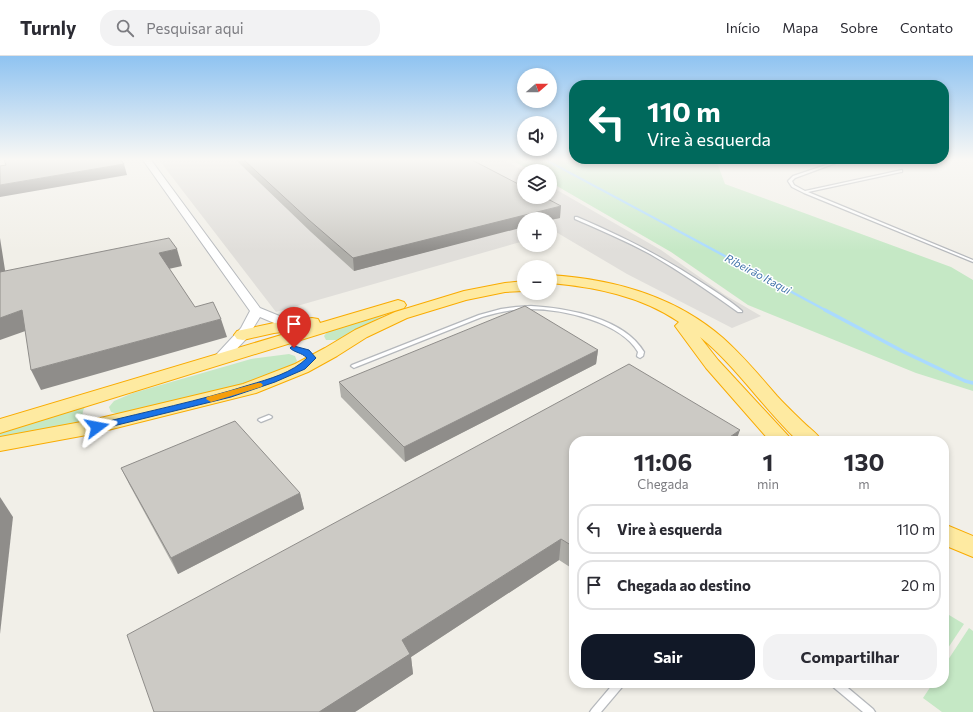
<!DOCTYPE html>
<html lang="pt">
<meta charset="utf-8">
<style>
:root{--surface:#fff;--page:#f2f2f3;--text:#2b2b33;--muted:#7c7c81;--line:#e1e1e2;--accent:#111827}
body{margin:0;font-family:Commissioner,sans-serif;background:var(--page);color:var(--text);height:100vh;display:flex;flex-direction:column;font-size:15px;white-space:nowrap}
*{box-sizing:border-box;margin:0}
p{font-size:13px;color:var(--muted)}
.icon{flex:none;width:22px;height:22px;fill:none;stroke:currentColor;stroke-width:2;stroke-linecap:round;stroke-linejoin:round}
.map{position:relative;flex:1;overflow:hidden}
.drawer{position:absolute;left:569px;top:380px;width:380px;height:252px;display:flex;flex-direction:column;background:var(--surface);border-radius:16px;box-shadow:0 2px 6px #0003}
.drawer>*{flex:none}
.hud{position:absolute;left:569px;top:24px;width:380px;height:84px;border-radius:16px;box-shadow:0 2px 6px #0003;background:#00695c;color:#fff;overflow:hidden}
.needle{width:26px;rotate:70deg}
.fabs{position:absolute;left:517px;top:12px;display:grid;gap:8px}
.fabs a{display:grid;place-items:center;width:40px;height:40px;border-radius:50%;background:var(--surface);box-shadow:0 2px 6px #0003;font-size:20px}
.pin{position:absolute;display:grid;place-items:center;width:34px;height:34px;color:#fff;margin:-41px -17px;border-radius:50% 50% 50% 0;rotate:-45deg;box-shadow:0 0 4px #0007}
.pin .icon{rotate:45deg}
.me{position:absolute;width:44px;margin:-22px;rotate:77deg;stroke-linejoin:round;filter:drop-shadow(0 0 3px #0008)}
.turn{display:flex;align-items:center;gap:14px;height:84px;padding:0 12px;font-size:18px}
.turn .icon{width:52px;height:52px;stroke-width:2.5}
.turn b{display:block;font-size:28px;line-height:34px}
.eta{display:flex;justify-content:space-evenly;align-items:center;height:68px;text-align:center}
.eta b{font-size:24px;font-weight:700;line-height:28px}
.action{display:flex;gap:8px;margin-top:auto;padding:8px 12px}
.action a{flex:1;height:46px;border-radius:16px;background:var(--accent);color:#fff;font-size:16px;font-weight:700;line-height:46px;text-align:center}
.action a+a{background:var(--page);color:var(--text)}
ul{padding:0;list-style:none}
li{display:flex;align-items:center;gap:12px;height:50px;margin:0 8px 6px;padding:0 4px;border:2px solid var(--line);border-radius:16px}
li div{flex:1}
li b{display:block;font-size:15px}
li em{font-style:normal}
header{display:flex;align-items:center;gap:24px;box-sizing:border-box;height:56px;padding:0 20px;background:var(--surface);border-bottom:1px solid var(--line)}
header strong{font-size:19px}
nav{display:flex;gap:22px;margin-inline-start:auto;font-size:14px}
.search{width:280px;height:36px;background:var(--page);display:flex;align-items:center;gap:10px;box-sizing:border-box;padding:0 14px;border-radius:16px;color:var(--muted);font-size:15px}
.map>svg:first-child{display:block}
</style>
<header>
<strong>Turnly</strong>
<div class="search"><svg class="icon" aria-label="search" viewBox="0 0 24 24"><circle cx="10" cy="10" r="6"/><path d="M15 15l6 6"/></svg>Pesquisar aqui</div>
<nav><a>Início</a><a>Mapa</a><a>Sobre</a><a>Contato</a></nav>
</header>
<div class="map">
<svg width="973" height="656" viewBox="0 0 973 656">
<rect width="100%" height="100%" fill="#f1efe8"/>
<path fill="#e0deda" d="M159,104H504L524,115V141H550V130L661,194L725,239L761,260L732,272L627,218L556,176L550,178V163H524V185L276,256Z"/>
<g fill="#c5e8c5">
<path d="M512,104H716L725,128L951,211L973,224V335L916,317L748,249L671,196L550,126V115H531Z"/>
<path d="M394,254L337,284H326L324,280L328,275Z"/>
<path d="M289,298L295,300L297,305L293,310L227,333L118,358L111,356L109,351L114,345L133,337L251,303Z"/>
<path d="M87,347C82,355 81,360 85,368L0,384V375Z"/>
<path d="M944,556L964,568L944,598Z"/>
<path d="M969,572L973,575V656H942L923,642L933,627H944V610Z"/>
</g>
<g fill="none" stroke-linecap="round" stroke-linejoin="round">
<path stroke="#aadaff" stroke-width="2" d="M546,104L671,171"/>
<path stroke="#aadaff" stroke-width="2.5" d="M669,170L827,255"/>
<path stroke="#aadaff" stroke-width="3.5" d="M825,254L904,296L965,325L973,327"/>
<defs>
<g id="service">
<path d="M841,104H844L795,122L792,125L794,129L805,135L902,114V116H901L808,136L973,204V206L804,137L792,131L788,125L793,120Z"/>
<path d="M575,161H577C624,181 665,202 707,230C719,238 732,246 742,255V256H738C710,236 681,216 650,198C626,185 600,174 575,163Z"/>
<path d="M531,250C567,252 624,262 644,296L643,300L640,302L638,301L637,300L638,296C621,266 563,253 530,253C514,253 498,256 482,261L356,311L354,312L351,310L352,309L479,259L501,253L516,251Z"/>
<path d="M269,359L271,360L272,361L271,362L261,366L258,364L259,363Z"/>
<path d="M614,627H624L623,630L601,656H590L592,653Z"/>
<path d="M831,627H842L873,653L875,656H863L832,630Z"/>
</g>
<path id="tertiary" d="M143,104H151L260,252L294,266L296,269L294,272H286L260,261L247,282L228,302H218L216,299L241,272L250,255Z"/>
<g id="trunk">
<path d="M550,219C613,223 675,240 723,282C743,300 760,320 777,340C785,349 794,357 803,366C809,372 817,377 822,385H798C763,352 737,311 700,281L718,304L793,385H770L706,312L675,270L679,266C641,240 595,231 550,227Z"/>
<path d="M524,225V235L505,236L466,244L407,262L367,281L337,300L308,316L256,337L92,378L0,395V381L92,364L243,328L295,308L325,292L355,274L395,256L464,235L505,227Z"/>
<path d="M398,244L404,246L406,249L404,252L0,377V363L298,274L274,277L243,284L237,283L234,279L237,275L274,267L312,262L318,263L320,267Z"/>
<path d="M944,468L973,480V501L944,489Z"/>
</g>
</defs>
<use href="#service" stroke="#b5b8bc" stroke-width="2.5"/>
<use href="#tertiary" stroke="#b5b8bc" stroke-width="2"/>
<use href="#trunk" stroke="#f9ab00" stroke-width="2"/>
<use href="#service" fill="#fff" fill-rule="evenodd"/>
<use href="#tertiary" fill="#fff" fill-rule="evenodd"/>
<use href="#trunk" fill="#feeaa1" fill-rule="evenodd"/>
</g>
<g fill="#afaea9">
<path d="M236,104H472L560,162L550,164V163L354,215L311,176Z"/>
<path d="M598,294L596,308L405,406L341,341L339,326Z"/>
<path d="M574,385V512L573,513L559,504L411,601L413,618L355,656Z"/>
<path d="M121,412L300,437L304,453L178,518L129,428Z"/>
</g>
<g fill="#8f8d8a">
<path d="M124,108L127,119L0,141V129Z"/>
<path d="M561,150L560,162L550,164V163H524V171L354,215L353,202Z"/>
<path d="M0,182L8,233L0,217Z"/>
<path d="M177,193L182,210L164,214L159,197Z"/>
<path d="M22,254L31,273L0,284V262Z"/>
<path d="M221,263L227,281L41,334L31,314Z"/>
<path d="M598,294L596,308L405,406L404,391Z"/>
<path d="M740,374L736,385H724Z"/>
<path d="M300,437L304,453L178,518L171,502Z"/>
<path d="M0,441L13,461L0,578Z"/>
<path d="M561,483L559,504L411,601L413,618L355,656H319L402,584Z"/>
<path d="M574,503V512L573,513Z"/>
</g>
<g fill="#cccac5" stroke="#8f8d8a">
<path d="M4,104H121L124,108L0,129V110L6,109Z"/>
<path d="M244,104H472L524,131V141H544L561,150L353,202L309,164Z"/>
<path d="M169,182L177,193L159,197L195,251L213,246L221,263L31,314L22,254L0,262V216Z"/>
<path d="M525,250L598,294L404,391L339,326Z"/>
<path d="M629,308L740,374L724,385H574V491L561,483L402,584L410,598L319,656H154L127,579Z"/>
<path d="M235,365L300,437L171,502L121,412Z"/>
</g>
<linearGradient id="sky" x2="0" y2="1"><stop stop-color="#8fc3f1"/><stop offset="0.53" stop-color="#f9f8f5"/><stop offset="1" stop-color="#f9f8f5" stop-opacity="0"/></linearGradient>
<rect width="973" height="195" fill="url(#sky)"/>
<path fill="#1a73e8" stroke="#114b97" d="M294,290L309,294L316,302L305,313L275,326L231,341L97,374L92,371L97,368C148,355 199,345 249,329C269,323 292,317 307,302C301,296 295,297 290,292L291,291Z"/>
<path fill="#f59e0b" d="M258,327H261L263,329L261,331L211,346L206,343L207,341Z"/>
<g text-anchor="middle" stroke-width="3" stroke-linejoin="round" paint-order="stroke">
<g font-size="11" font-style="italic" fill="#4174aa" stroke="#fff">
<text transform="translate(758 218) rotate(28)" y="4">Ribeirão Itaqui</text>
</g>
</g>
</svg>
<div class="fabs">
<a><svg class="needle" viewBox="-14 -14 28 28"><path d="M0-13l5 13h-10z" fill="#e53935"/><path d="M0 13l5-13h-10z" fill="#7c7c81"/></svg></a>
<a><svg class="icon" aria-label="sound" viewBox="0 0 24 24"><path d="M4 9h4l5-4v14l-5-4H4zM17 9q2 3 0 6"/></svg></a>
<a><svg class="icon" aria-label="layers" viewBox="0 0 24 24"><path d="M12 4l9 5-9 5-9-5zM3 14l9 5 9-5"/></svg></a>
<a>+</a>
<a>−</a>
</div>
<div class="pin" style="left:294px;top:292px;background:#d93025"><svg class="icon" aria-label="arrive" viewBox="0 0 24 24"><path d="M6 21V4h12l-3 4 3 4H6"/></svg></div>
<svg class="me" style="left:97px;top:371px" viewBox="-20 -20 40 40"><path d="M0-17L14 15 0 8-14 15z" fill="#1a73e8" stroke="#fff" stroke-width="4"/></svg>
<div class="hud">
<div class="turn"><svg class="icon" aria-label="left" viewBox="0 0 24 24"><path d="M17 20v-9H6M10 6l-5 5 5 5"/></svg><div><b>110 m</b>Vire à esquerda</div></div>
</div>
<section class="drawer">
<div class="eta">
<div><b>11:06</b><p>Chegada</p></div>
<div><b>1</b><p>min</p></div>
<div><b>130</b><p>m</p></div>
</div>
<ul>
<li><svg class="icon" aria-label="left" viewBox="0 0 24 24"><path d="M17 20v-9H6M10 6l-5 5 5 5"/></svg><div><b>Vire à esquerda</b></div><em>110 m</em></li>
<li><svg class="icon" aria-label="arrive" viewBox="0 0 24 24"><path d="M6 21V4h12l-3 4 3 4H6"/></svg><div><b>Chegada ao destino</b></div><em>20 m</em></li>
</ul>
<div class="action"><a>Sair</a><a>Compartilhar</a></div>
</section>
</div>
